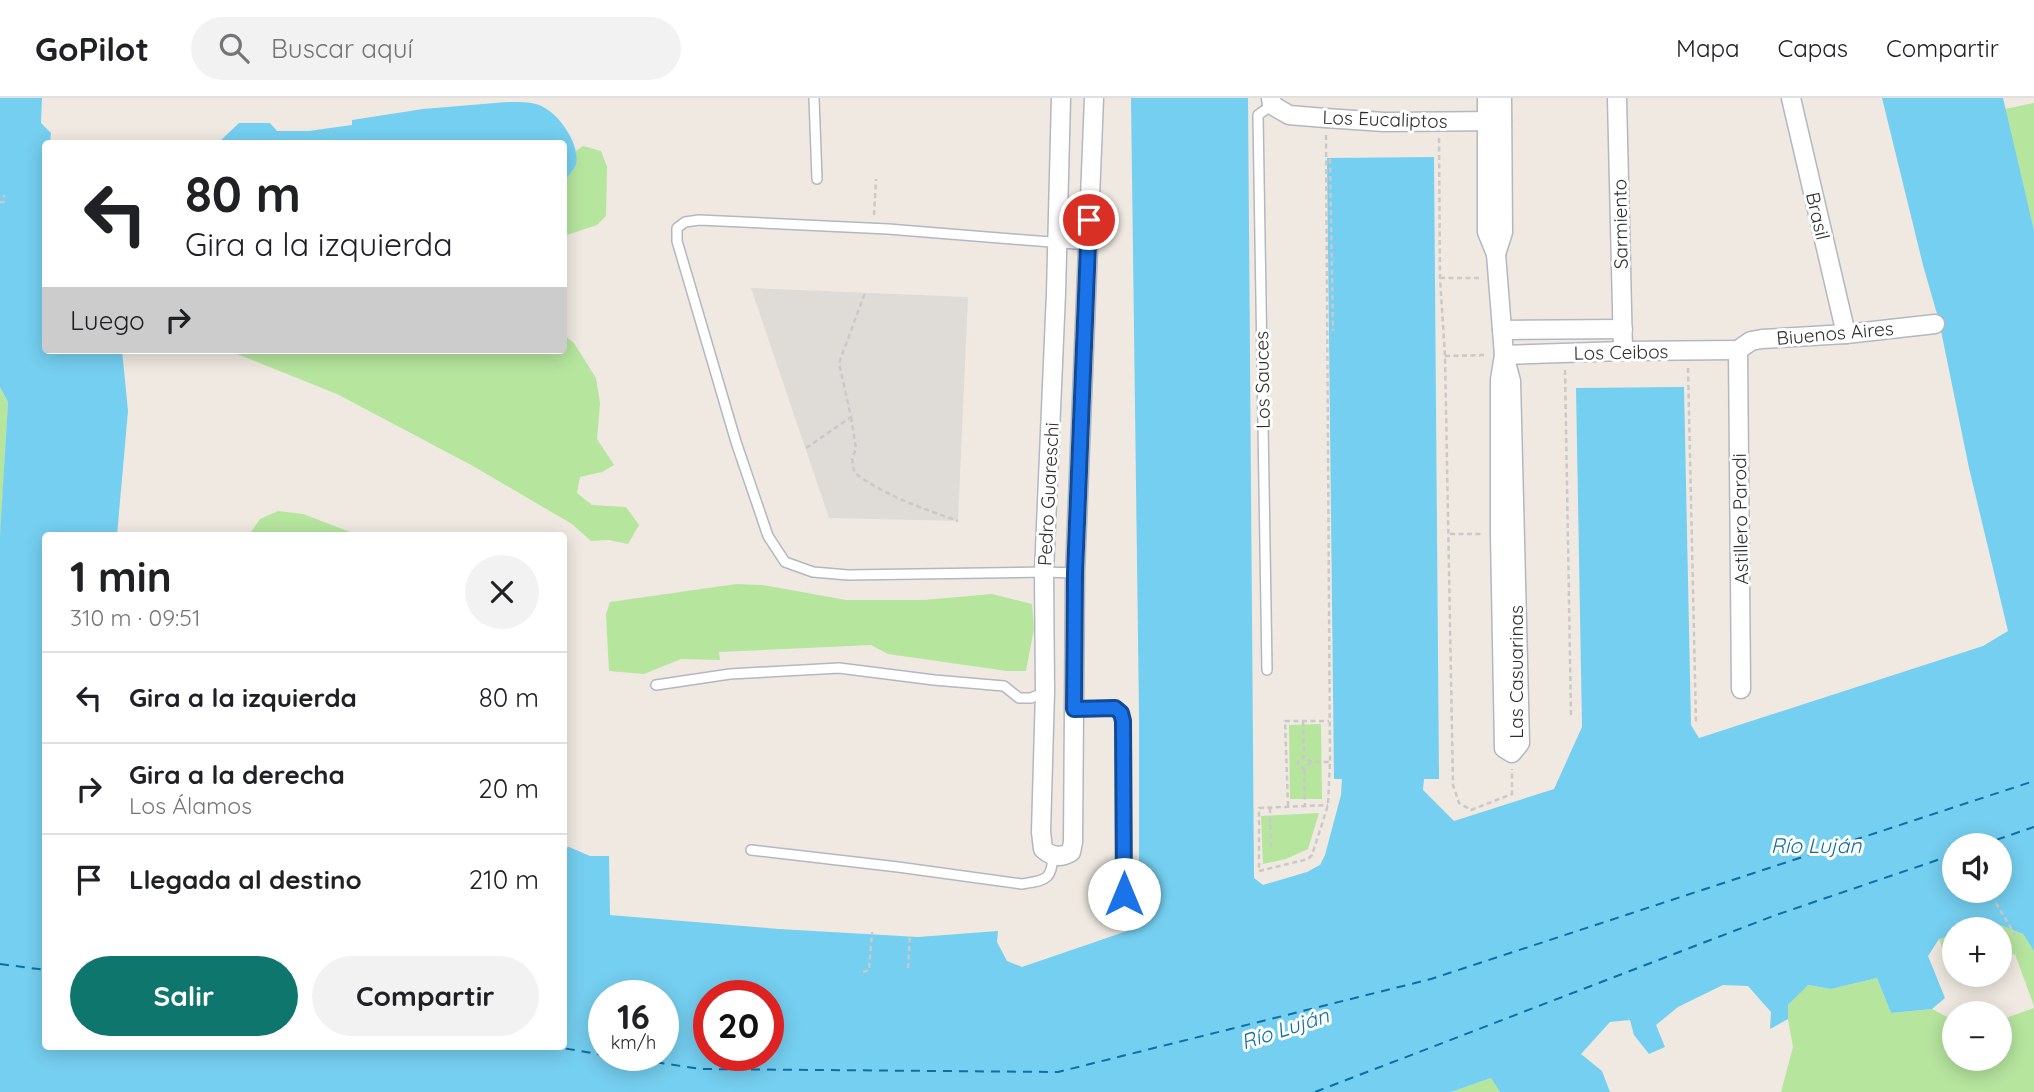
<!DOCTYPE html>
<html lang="es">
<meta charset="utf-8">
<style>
:root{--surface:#fff;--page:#f2f2f2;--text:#202124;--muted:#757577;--line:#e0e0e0;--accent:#0f766e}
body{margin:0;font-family:Quicksand,sans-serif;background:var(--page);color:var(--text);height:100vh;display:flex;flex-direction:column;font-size:26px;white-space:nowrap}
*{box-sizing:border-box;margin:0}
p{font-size:23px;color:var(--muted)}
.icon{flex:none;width:38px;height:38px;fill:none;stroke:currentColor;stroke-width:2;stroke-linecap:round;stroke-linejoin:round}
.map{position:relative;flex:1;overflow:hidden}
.details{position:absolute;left:42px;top:434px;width:525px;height:518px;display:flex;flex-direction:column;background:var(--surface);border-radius:7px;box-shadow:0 4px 18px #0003}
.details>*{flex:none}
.hud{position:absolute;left:42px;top:42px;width:525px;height:214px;border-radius:7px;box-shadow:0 4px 18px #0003;background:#fff;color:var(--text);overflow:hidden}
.fabs{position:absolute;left:1942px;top:735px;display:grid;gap:14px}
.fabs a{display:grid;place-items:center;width:70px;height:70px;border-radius:50%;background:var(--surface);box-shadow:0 4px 18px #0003;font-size:35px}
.speed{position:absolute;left:588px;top:882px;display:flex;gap:14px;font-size:35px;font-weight:700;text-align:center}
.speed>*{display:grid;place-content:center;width:91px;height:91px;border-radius:50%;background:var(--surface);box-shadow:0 4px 18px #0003;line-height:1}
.speed small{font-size:18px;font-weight:400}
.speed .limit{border:10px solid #d22;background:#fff;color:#111}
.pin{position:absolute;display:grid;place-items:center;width:60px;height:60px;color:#fff;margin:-30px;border:4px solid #fff;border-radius:50%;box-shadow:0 2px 7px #0007}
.me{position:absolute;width:77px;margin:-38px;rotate:0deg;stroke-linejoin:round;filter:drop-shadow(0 0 5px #0008)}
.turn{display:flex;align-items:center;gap:24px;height:147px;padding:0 28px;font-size:32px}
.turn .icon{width:91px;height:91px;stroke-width:2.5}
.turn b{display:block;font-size:49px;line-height:60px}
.then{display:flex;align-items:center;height:66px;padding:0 28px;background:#0003;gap:14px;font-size:26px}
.round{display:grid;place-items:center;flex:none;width:74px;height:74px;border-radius:37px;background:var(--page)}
.headline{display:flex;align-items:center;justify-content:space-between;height:119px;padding:0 28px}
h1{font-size:42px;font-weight:700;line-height:52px}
.primary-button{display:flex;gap:14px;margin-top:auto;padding:14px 28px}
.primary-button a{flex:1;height:80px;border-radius:42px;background:var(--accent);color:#fff;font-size:28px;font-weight:700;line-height:80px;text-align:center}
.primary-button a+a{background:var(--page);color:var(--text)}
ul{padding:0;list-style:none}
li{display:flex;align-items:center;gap:21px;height:91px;padding:0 28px;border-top:2px solid var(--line)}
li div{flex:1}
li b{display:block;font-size:26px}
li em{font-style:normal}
header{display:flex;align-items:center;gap:42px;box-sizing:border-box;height:98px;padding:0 35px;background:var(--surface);border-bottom:2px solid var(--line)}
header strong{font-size:33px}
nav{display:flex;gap:38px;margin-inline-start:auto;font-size:24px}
.search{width:490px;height:63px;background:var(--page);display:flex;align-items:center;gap:18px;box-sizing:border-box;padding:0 24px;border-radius:38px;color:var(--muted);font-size:26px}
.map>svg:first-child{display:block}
</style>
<header>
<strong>GoPilot</strong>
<div class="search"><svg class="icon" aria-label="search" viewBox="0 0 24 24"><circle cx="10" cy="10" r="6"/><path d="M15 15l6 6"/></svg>Buscar aquí</div>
<nav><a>Mapa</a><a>Capas</a><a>Compartir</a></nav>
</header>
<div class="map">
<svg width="2034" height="994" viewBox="0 0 2034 994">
<rect width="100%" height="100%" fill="#efe9e1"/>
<g fill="#b6e59e">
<path d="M2034,5V132L2005,11Z"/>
<path d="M583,48L601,53L607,69L606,118L597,127L564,138V84L575,68L576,53Z"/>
<path d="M564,237L574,245L596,280L600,305L597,341L614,367L602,374L580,379L577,395L592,407L626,409L639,427L628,446L609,442L591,443L572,426L473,368L337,296L227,252H564Z"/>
<path d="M0,289L8,304L0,444Z"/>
<path d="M278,413L303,416L358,437H249L260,421Z"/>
<path d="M736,486L763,487L846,502H924L992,496L1032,506L1034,531L1026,573H1007L888,556L871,547L719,554L720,562L681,561L644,576L609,573L606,516L610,504Z"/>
<path d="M1321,626L1322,701H1290L1289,627Z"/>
<path d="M1319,715L1308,751L1286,761L1263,766L1261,718Z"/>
<path d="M1998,826L2023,836L2034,853V908L2015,856L2000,860V831H1977Z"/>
<path d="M1955,837L1956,877L1953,878L1939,841Z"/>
<path d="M1877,880L1891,915L1932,911L1955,923V961H2000V922L2034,910V994H1781L1793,949L1788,921V907L1807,887L1831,891Z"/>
<path d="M1491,980L1500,994H1451Z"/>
</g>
<path fill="#dfdcd8" d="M751,190L968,199L958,423L829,420Z"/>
<g fill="#75cff0" fill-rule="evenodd">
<path d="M0,0H42L41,25L51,35L50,45L46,46V252H122L128,313L117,437L46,438V948H564V750L569,749L590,758H609L610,817L779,831L918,839L998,833L997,844L1007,863L1022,869L1130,832L1139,822V617L1131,0H1248L1254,780L1263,787L1307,774L1320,767L1325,757L1341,697L1342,681H1334L1327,60L1434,59L1439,681H1424L1423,692L1454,723L1554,691L1582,629L1576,290L1684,289L1691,627L1699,640L1983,548L2008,533L1969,370L1939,223L1923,167L1882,0H2003L2034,132V853L2023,836L1998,826L1977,831H1955V837L1939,841L1928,858L1945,900L1932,911L1891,915L1877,880L1831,891L1808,887L1788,907V921L1770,931L1771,914L1748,888L1723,887L1678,909L1656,927L1665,949L1649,956L1634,937L1630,922L1610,924L1581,956L1602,973L1610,994H1500L1491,980L1451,994H0V437L8,304L0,289ZM1955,747H2000V793H1955ZM604,898H663V957H604ZM709,898H768V957H709Z"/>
<path d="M507,4C519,4 535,3 545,10C561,19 580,47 576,66C574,72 567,79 564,84V46L218,45L239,25H270L277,33H309L352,27V22L423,11Z"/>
</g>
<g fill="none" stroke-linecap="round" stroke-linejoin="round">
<g stroke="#0d6fa3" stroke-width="2" stroke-dasharray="9 7" stroke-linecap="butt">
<path d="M1981,747L2034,729"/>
<path d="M0,866L46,872"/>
<path d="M550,948L604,957"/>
<path d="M608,957L701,971L1058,974L1431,881L2034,683"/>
<path d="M1315,994L1773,818L1955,756"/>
</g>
<defs>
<g id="service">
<path d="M814,0L817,81"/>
<path d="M1075,475L1044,474L848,477L813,474L785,464L768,438L736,344L677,143V130L685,124L699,122L888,131L1088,147"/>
<path d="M1267,572L1258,17L1272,7"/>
<path d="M656,587L730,576L839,570L934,582L1004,588L1019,600H1031L1045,594"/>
<path d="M1074,611L1115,610L1121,615L1123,623L1124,796"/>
<path d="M751,752L898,769L1022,786C1045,782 1052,783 1053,757"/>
</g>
<g id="minor">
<path d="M1061,0L1056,195L1044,474L1045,594L1041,734L1043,751C1052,759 1061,760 1071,754L1073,744L1075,475L1094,0"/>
<path d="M1271,0L1272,7L1289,17L1325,20L1384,24L1502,23"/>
<path d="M1487,0V134L1496,156L1504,257L1511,283L1520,645L1512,655L1504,650L1500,437V282L1504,257"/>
<path d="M1617,0L1623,253"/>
<path d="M1791,0L1846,236"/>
<path d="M1496,156L1503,134L1502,0"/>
<path d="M1502,232L1623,231"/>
<path d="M1738,252L1741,591"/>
<path d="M1738,252L1751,243L1762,241L1846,236L1935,226"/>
<path d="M1504,257L1623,253L1738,252"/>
</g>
</defs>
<use href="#service" stroke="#b4b7c1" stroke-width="12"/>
<use href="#minor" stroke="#b4b7c1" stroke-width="21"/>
<g stroke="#c9c9c9" stroke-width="2.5" stroke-dasharray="5 3.5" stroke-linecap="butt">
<path d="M1326,37L1330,663L1328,707L1312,757L1308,761L1259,773V710L1328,707"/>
<path d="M1439,40L1440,180L1445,258L1453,687L1459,705L1471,712L1512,696V671"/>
<path d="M324,46L336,44"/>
<path d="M1330,61L1333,233"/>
<path d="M0,104H4V97"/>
<path d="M874,117L876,81"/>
<path d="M1440,180H1482"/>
<path d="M1445,258L1487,257"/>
<path d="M1688,270L1696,624"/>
<path d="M1565,272L1571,618"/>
<path d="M851,319L856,351L852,360L854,374C884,398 922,410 958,423"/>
<path d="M806,350L851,319L839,265L865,195"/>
<path d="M1450,436H1482"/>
<path d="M1303,623L1304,658"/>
<path d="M1311,664L1304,671L1297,665L1304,658L1311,664H1329"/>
<path d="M1304,671L1305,707"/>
<path d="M1288,708L1285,623H1329"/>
<path d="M1270,710L1271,752"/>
<path d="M1996,805L2015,837"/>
<path d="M908,870L910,836"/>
<path d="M863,874L869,872L872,834"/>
</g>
<use href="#service" stroke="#fff" stroke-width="9"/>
<use href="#minor" stroke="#fff" stroke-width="18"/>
</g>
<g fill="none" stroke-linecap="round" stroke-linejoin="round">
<defs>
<path id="route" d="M1089,122L1075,475L1074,611L1115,610L1121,615L1123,623L1124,796"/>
</defs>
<use href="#route" stroke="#114b97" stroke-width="18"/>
<use href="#route" stroke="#1a73e8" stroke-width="12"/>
</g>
<g text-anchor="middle" stroke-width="6" stroke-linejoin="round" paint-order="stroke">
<g font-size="19" fill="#2e2e2e" stroke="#fff">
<text transform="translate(1385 21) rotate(2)" y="7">Los Eucaliptos</text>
<text transform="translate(1818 118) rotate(77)" y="7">Brasil</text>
<text transform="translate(1620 126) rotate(-91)" y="7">Sarmiento</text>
<text transform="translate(1835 235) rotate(-5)" y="7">Biuenos Aires</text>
<text transform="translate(1621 254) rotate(-1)" y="7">Los Ceibos</text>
<text transform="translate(1262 282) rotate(-91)" y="7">Los Sauces</text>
<text transform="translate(1048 396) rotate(-87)" y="7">Pedro Guareschi</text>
<text transform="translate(1740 421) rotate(-91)" y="7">Astillero Parodi</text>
<text transform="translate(1516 574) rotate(-90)" y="7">Las Casuarinas</text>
</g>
<g font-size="21" font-style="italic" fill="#0d6fa3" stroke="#fff">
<text x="1816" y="755">Río Luján</text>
<text transform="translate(1285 931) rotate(-18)" y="7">Río Luján</text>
</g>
</g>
</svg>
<div class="fabs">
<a><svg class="icon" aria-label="sound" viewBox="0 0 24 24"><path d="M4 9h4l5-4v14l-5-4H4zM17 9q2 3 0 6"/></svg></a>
<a>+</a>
<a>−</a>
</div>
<div class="speed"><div>16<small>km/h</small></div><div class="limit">20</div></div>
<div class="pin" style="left:1089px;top:122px;background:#d93025"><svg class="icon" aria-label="arrive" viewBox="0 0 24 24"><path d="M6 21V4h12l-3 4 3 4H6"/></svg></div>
<svg class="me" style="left:1124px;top:796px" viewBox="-20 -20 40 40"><circle r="19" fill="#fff"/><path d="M0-13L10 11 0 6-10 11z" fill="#1a73e8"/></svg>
<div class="hud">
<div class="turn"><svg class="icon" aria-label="left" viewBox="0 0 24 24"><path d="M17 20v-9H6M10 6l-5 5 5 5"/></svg><div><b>80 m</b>Gira a la izquierda</div></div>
<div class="then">Luego<svg class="icon" aria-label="right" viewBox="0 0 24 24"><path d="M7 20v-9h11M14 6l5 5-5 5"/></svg></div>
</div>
<section class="details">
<div class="headline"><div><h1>1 min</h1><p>310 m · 09:51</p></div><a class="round"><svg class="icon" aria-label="close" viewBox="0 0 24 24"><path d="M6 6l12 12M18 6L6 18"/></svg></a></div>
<ul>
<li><svg class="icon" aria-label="left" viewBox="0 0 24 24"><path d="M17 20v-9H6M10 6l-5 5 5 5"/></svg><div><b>Gira a la izquierda</b></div><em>80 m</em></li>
<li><svg class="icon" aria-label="right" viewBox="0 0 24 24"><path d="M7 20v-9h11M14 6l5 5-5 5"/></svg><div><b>Gira a la derecha</b><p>Los Álamos</p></div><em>20 m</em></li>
<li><svg class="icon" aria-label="arrive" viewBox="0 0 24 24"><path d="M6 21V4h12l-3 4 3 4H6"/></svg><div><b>Llegada al destino</b></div><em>210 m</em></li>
</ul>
<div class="primary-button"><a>Salir</a><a>Compartir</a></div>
</section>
</div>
